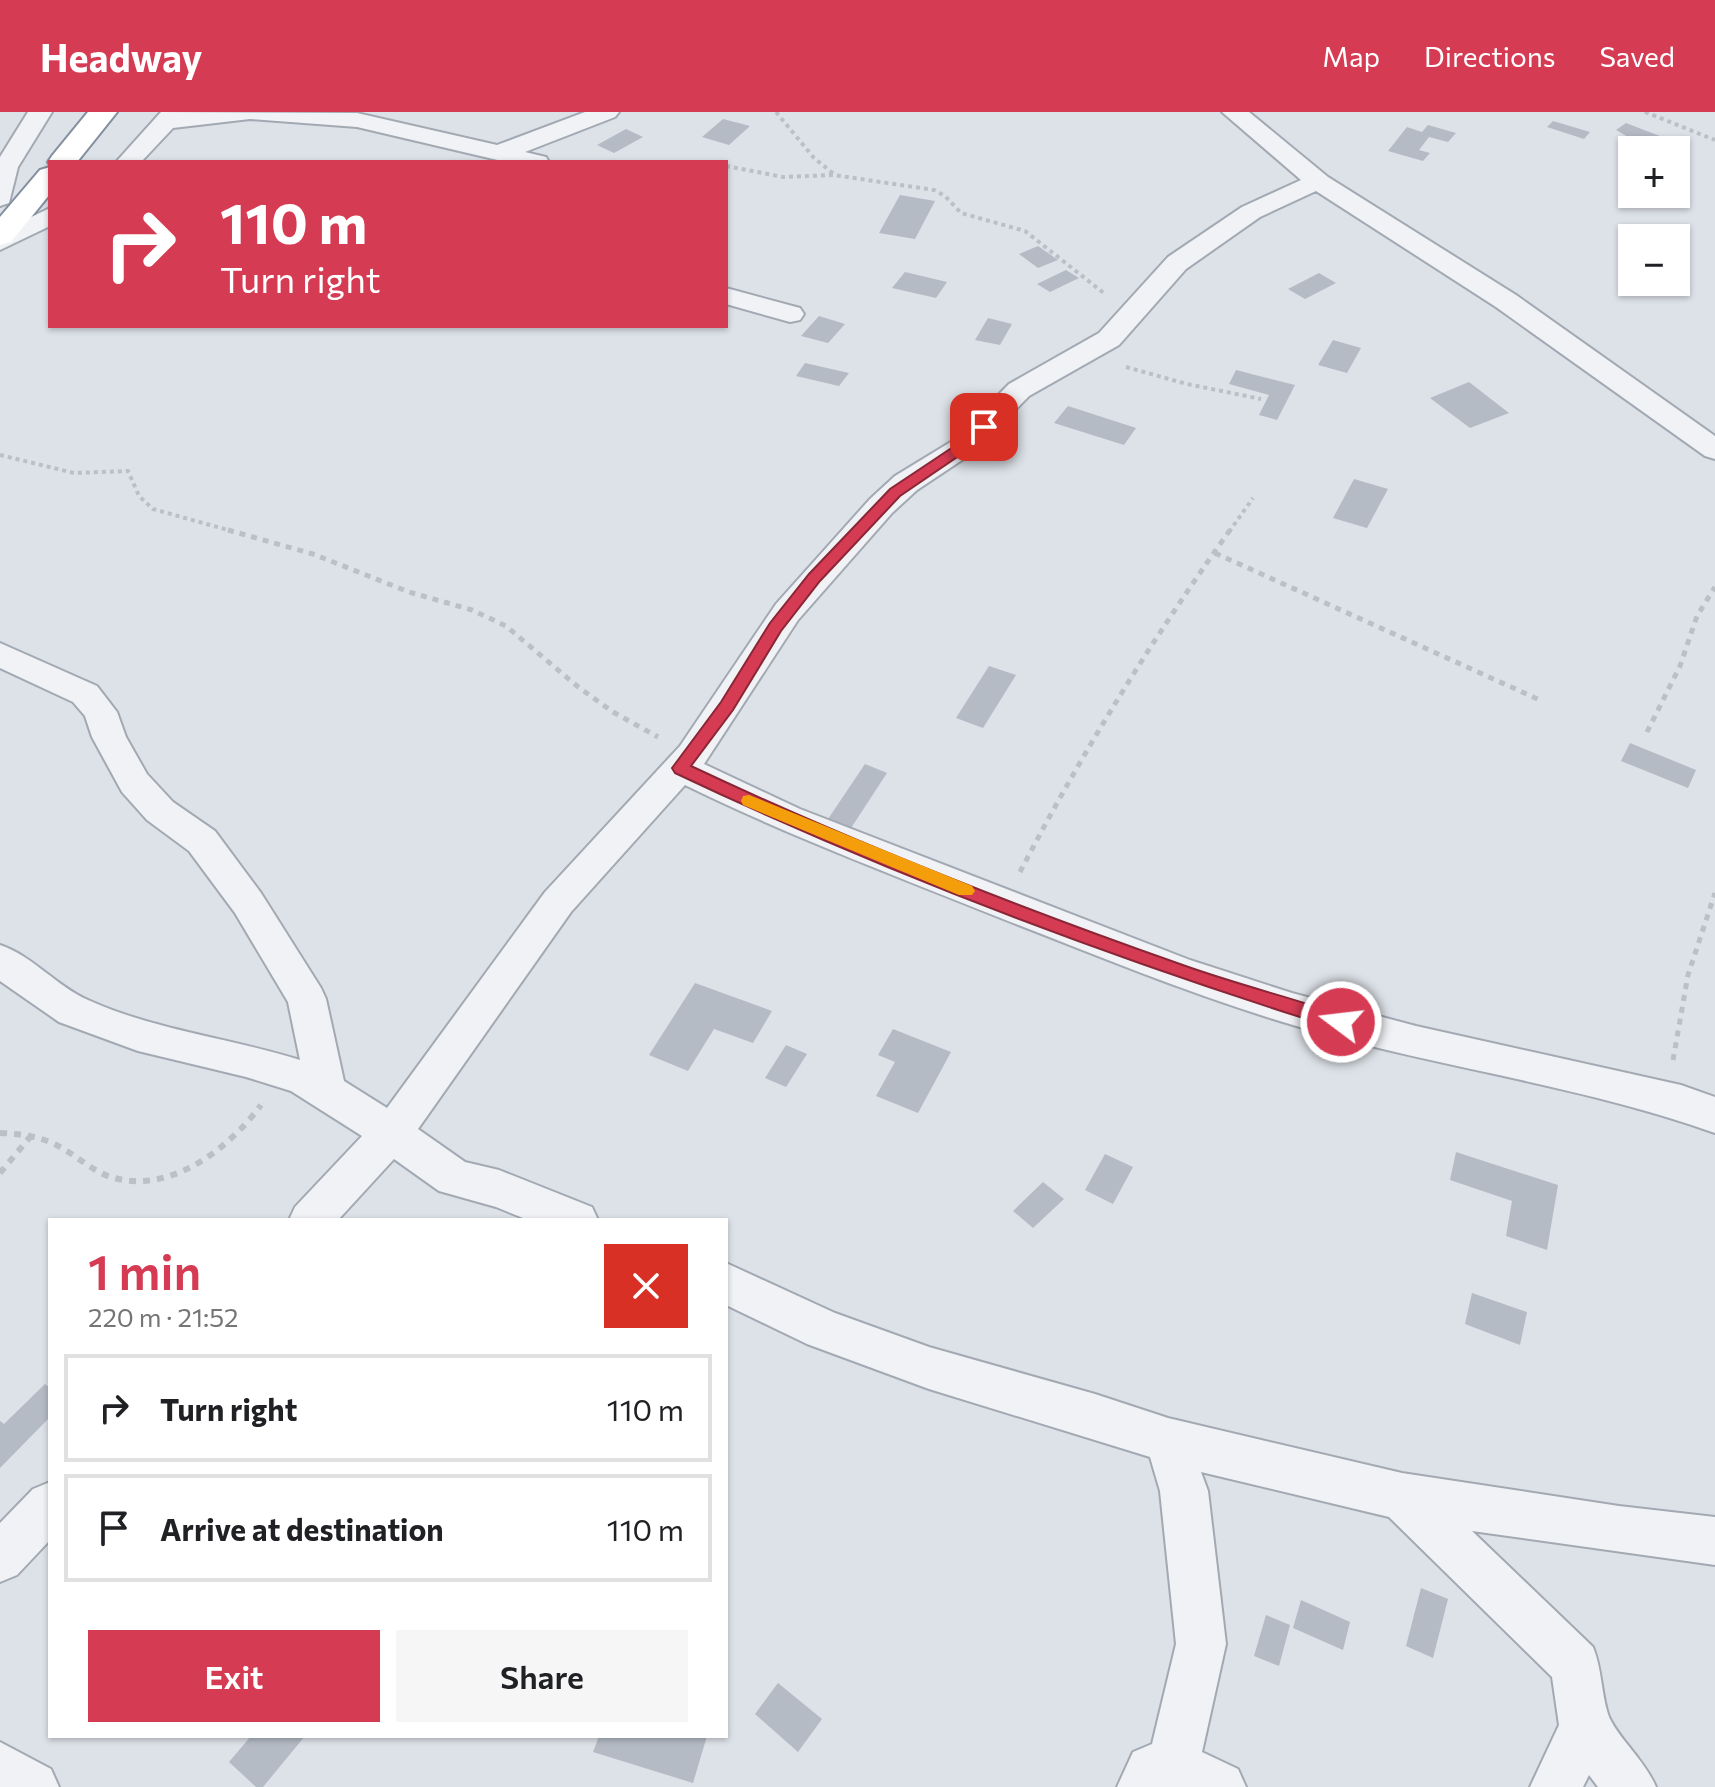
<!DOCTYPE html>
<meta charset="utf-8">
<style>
:root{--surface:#fff;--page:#f6f6f6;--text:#202124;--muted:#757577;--line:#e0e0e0;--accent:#d53b53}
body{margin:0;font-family:Commissioner,sans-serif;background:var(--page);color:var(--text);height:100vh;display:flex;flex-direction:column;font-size:30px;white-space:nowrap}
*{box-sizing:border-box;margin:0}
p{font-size:26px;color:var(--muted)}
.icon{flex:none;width:44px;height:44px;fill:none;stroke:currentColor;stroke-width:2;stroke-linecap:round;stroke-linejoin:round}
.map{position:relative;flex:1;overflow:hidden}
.panel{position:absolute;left:48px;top:1106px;width:680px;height:520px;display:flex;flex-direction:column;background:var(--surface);border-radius:0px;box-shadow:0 2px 6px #0004}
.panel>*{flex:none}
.guide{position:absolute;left:48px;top:48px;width:680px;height:168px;border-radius:0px;box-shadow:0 2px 6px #0004;background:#d53b53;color:#fff;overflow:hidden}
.buttons{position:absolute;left:1618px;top:24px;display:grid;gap:16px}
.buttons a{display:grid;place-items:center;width:72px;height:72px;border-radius:0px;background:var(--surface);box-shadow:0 2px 6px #0004;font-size:40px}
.pin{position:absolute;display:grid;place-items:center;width:68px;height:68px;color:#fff;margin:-34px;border-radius:16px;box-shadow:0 4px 12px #0006}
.me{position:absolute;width:88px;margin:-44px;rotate:285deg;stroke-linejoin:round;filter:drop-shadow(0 0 6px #0008)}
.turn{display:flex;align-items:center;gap:28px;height:168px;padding:0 40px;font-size:36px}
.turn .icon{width:104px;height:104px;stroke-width:2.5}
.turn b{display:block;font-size:56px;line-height:68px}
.round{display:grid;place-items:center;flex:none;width:84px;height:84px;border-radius:0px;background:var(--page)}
.summary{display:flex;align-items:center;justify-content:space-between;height:136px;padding:0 40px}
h1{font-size:48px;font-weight:600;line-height:60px;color:var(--accent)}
.primary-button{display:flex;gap:16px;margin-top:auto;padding:16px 40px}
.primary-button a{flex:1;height:92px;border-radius:0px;background:var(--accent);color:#fff;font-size:32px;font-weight:600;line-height:92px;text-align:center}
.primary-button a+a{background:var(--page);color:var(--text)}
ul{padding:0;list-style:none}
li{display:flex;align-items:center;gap:24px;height:108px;margin:0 16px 12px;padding:0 24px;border:4px solid var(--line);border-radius:0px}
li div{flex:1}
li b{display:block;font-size:30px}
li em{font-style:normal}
header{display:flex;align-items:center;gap:48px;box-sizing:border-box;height:112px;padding:0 40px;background:var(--accent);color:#fff}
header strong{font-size:38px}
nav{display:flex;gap:44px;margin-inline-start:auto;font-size:28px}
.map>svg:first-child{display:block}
</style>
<header>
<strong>Headway</strong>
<nav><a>Map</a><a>Directions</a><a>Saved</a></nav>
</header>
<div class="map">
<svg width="1715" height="1675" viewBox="0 0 1715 1675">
<rect width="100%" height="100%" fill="#dde2e8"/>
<g fill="#b4bbc5">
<path d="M723,7L750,14L729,33L702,25Z"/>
<path d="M1553,9L1590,20L1584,27L1547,15Z"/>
<path d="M1626,11L1670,28L1657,38L1632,39L1625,36L1635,29L1616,18Z"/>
<path d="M1428,13L1456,21L1448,30L1429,25L1419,38L1430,41L1423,49L1388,39L1407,15L1422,20Z"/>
<path d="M626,17L643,25L614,41L597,33Z"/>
<path d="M900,83L935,89L915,127L879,121Z"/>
<path d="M1038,134L1058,148L1038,156L1019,142Z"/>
<path d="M1066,158L1079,166L1050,180L1037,172Z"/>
<path d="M905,160L947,170L936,186L892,176Z"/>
<path d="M1319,161L1336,171L1305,187L1288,177Z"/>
<path d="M819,204L845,212L828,231L801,224Z"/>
<path d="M988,206L1012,212L1000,233L975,228Z"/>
<path d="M1333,228L1361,236L1347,261L1318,253Z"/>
<path d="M805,251L849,261L839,274L796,264Z"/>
<path d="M1236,258L1295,273L1277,308L1259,303L1269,283L1229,272Z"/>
<path d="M1469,270L1509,301L1470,316L1430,286Z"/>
<path d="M1068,294L1136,316L1124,333L1054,311Z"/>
<path d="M1354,367L1388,377L1367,416L1333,406Z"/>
<path d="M989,554L1016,563L983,616L956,606Z"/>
<path d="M1630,631L1696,658L1688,676L1621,649Z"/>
<path d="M865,652L887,661L851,716L828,707Z"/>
<path d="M695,871L772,899L753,931L714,917L688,959L649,943Z"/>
<path d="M893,917L951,940L918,1001L876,984L895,950L878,943Z"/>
<path d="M786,933L807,942L786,975L765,966Z"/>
<path d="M1456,1040L1558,1073L1547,1138L1506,1124L1512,1089L1450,1068Z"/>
<path d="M1105,1042L1133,1055L1113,1092L1085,1078Z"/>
<path d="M1043,1070L1064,1087L1033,1116L1013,1099Z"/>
<path d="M1472,1181L1527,1200L1520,1233L1465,1212Z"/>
<path d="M45,1272L50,1276V1305L0,1356V1309L4,1312Z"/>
<path d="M1421,1476L1448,1487L1433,1546L1406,1534Z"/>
<path d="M1301,1488L1350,1510L1343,1538L1293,1516Z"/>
<path d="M1266,1503L1290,1513L1279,1554L1254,1544Z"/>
<path d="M778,1571L822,1607L798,1640L755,1602Z"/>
<path d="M251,1624H305L263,1675H256L229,1650Z"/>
<path d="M599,1624H707L693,1671L593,1640Z"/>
</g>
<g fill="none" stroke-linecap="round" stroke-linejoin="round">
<defs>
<g id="minor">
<path d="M28,0H52L18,55L9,91L0,94V45Z"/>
<path d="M161,0L357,1L497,33L585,0H619L615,5L525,40L546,45L549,50H506L357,15L250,7L173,16L141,50H116Z"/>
<path d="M1222,0H1249L1328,65L1516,183L1715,324V347L1705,344L1496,195L1316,79L1260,105L1186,157L1119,233L1029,284L974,340L917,378L892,401L798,508L704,652L800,697L1190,848L1292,881L1416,914L1681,973L1715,985V1021C1578,972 1432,955 1293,913C1194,884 1099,844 1003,807C896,764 789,724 685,673L571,800L418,1017L465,1050L499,1058L592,1095L598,1108H528L496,1095L439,1079L394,1047L338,1108H289L295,1095L362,1024L291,979L246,965L138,939L59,910L0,869V833C33,844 56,874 88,888C154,918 230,926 300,948L288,890L235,801L189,739L147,708L122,680L92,625L85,604L73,590L0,556V531L97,574L117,600L126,625L147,662L173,690L215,719L261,781L321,876L326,887L344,969L387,996L545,780L680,634L776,492L870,387L895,364L954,328L1009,272L1099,221L1168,145L1242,95L1301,68Z"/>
<path d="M50,96V114L0,138V120Z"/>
<path d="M726,176L800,196L804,202L800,208L790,210L726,192Z"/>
<path d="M726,1151L835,1201L929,1235L1095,1282L1168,1306L1402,1361L1619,1394L1715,1405V1453L1472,1419L1593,1535C1602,1557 1601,1580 1608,1602C1615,1623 1645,1648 1656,1675H1598L1589,1663L1583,1675H1530L1559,1613L1552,1565L1389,1405L1201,1360L1208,1379L1226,1532L1202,1640L1238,1657L1246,1675H1117L1133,1640L1152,1632L1176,1532L1160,1379L1150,1345L929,1277L807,1232L726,1193Z"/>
<path d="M50,1370V1428L17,1463L0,1470V1411L33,1377Z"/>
<path d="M0,1630L51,1657L59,1675H0Z"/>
</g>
<g id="trunk">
<path d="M88,0H117L77,50H50V53L48,50L52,44Z"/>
<path d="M50,55V82L11,130L0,133V105L40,58Z"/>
</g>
</defs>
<use href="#minor" stroke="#a2a9b2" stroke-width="4"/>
<use href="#trunk" stroke="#848f9f" stroke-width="4"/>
<g stroke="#bbbfc6" stroke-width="4" stroke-dasharray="4 4" stroke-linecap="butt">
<path d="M776,0L814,46L834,62"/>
<path d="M1645,0L1715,28"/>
<path d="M726,54L783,65L834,63L934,78L945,84L961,101L1025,119L1105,182"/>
<path d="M1126,255L1187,272L1261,287"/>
<path d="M0,343L74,361L128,359L139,384L153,397L235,420"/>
<path d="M1229,420L1253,386"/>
</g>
<g stroke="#bbbfc6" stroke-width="5" stroke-dasharray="6 6" stroke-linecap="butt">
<path d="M228,418L313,442L409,480L472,498L506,514L577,574L613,600L658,625"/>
<path d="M1215,441L1542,589"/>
<path d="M1647,620L1680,554L1697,504L1715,475"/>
<path d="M1020,760C1083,639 1151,529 1230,418"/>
<path d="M1673,948L1688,863L1715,781"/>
</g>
<g stroke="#bbbfc6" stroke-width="6" stroke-dasharray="7 7" stroke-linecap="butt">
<path d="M0,1021C24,1022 45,1025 65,1038C79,1046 92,1058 108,1064C167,1085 228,1038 261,993"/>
<path d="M0,1061L30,1025"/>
</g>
<use href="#minor" fill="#f0f2f6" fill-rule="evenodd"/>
<use href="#trunk" fill="#fff" fill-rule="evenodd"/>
</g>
<path fill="#d53b53" stroke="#8a2636" stroke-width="2" d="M984,310L991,315L969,337L900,384L820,469L781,519L733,598L691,654C850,729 1015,794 1180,852C1235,872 1293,886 1348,905L1351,910L1348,916L1341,918C1114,847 890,763 675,661L672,656L675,652L721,590L770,511L809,462L890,377L959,331Z"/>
<path fill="#f59e0b" d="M749,683L972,774L975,779L972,783H959L743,693L741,689L743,684Z"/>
</svg>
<div class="buttons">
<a>+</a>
<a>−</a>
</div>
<div class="pin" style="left:984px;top:315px;background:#d93025"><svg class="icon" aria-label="arrive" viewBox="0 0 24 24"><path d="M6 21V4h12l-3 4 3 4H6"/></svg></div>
<svg class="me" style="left:1341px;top:910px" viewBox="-20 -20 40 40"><circle r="17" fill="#d53b53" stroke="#fff" stroke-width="3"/><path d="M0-11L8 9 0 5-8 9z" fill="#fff"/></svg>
<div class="guide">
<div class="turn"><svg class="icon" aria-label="right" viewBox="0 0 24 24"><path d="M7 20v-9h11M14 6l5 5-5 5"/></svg><div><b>110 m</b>Turn right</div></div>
</div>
<section class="panel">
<div class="summary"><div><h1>1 min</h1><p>220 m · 21:52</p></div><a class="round" style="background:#d93025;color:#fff"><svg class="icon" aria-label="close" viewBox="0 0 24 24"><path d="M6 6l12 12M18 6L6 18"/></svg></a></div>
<ul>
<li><svg class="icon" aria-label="right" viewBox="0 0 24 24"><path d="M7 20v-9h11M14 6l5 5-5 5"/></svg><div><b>Turn right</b></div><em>110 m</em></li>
<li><svg class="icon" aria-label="arrive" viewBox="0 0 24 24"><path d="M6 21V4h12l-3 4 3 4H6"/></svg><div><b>Arrive at destination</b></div><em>110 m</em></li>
</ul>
<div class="primary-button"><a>Exit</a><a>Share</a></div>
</section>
</div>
